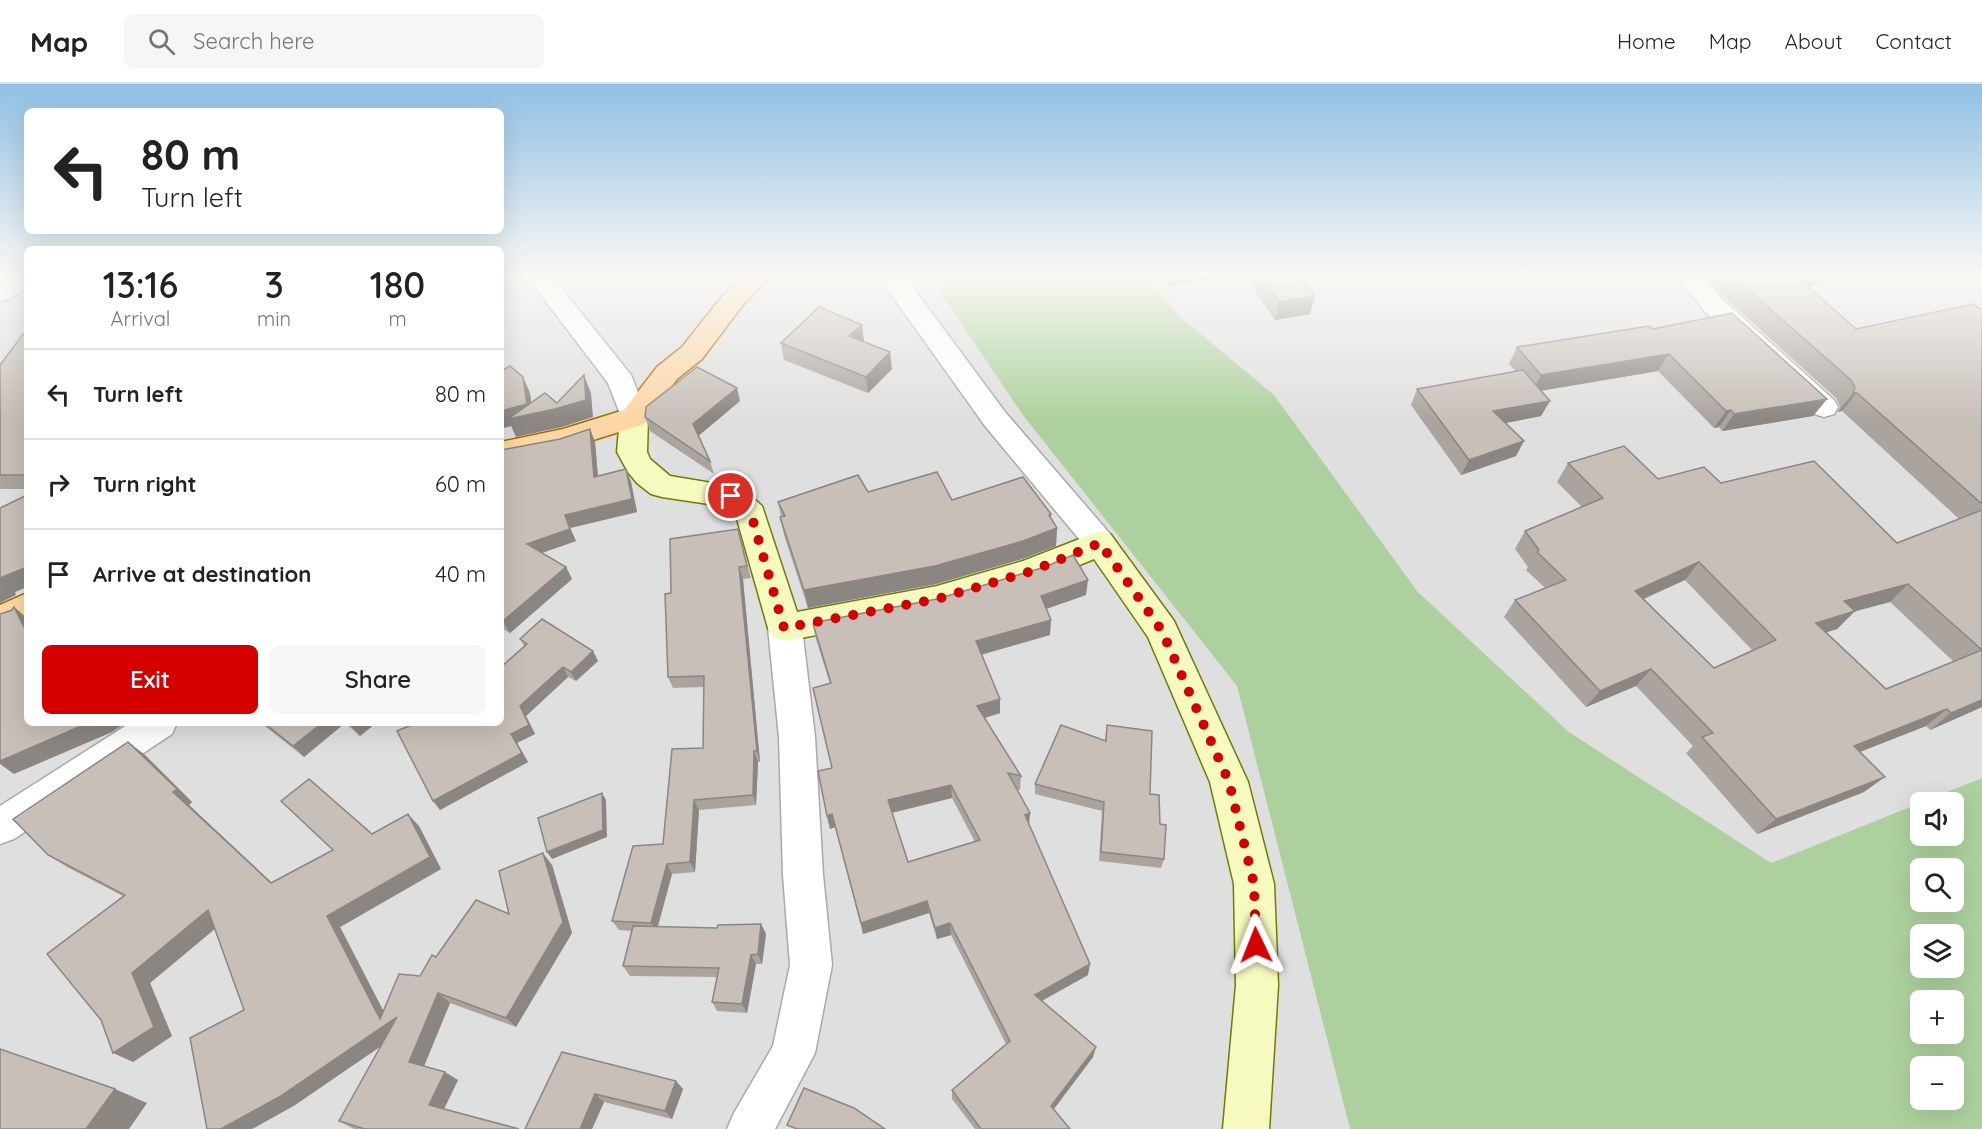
<!DOCTYPE html>
<meta charset="utf-8">
<style>
:root{--surface:#fff;--page:#f6f6f6;--text:#222;--muted:#767676;--line:#e0e0e0;--accent:#d40000}
body{margin:0;font-family:Quicksand,sans-serif;background:var(--page);color:var(--text);height:100vh;display:flex;flex-direction:column;font-size:22px;white-space:nowrap}
*{box-sizing:border-box;margin:0}
p{font-size:20px;color:var(--muted)}
.icon{flex:none;width:33px;height:33px;fill:none;stroke:currentColor;stroke-width:2;stroke-linecap:round;stroke-linejoin:round}
.map{position:relative;flex:1;overflow:hidden}
.side{position:absolute;left:24px;top:162px;width:480px;height:480px;display:flex;flex-direction:column;background:var(--surface);border-radius:9px;box-shadow:0 6px 24px #0002}
.side>*{flex:none}
.banner{position:absolute;left:24px;top:24px;width:480px;height:126px;border-radius:9px;box-shadow:0 6px 24px #0002;background:#fff;color:var(--text);overflow:hidden}
.controls{position:absolute;left:1910px;top:708px;display:grid;gap:12px}
.controls a{display:grid;place-items:center;width:54px;height:54px;border-radius:9px;background:var(--surface);box-shadow:0 6px 24px #0002;font-size:30px}
.pin{position:absolute;display:grid;place-items:center;width:51px;height:51px;color:#fff;margin:-26px;border:3px solid #fff;border-radius:50%;box-shadow:0 2px 6px #0007}
.me{position:absolute;width:66px;margin:-33px;rotate:358deg;stroke-linejoin:round;filter:drop-shadow(0 0 4px #0008)}
.turn{display:flex;align-items:center;gap:21px;height:126px;padding:0 18px;font-size:27px}
.turn .icon{width:78px;height:78px;stroke-width:2.5}
.turn b{display:block;font-size:42px;line-height:51px}
.eta{display:flex;justify-content:space-evenly;align-items:center;height:102px;text-align:center}
.eta b{font-size:36px;font-weight:600;line-height:42px}
.primary-button{display:flex;gap:12px;margin-top:auto;padding:12px 18px}
.primary-button a{flex:1;height:69px;border-radius:9px;background:var(--accent);color:#fff;font-size:24px;font-weight:600;line-height:69px;text-align:center}
.primary-button a+a{background:var(--page);color:var(--text)}
ul{padding:0;list-style:none}
li{display:flex;align-items:center;gap:18px;height:90px;padding:0 18px;border-top:2px solid var(--line)}
li div{flex:1}
li b{display:block;font-size:22px}
li em{font-style:normal}
header{display:flex;align-items:center;gap:36px;box-sizing:border-box;height:84px;padding:0 30px;background:var(--surface);border-bottom:2px solid var(--line)}
header strong{font-size:28px}
nav{display:flex;gap:33px;margin-inline-start:auto;font-size:21px}
.search{width:420px;height:54px;background:var(--page);display:flex;align-items:center;gap:15px;box-sizing:border-box;padding:0 21px;border-radius:9px;color:var(--muted);font-size:22px}
.map>svg:first-child{display:block}
</style>
<header>
<strong>Map</strong>
<div class="search"><svg class="icon" aria-label="search" viewBox="0 0 24 24"><circle cx="10" cy="10" r="6"/><path d="M15 15l6 6"/></svg>Search here</div>
<nav><a>Home</a><a>Map</a><a>About</a><a>Contact</a></nav>
</header>
<div class="map">
<svg width="1982" height="1045" viewBox="0 0 1982 1045">
<rect width="100%" height="100%" fill="#f2efe9"/>
<g fill="#e0dfdf">
<path d="M0,190H27V639H501V190H943L942,211L1022,330L1237,602L1350,1045H0Z"/>
<path d="M1146,190H1982V694L1771,780L1569,648L1418,508L1274,311L1176,229Z"/>
</g>
<path fill="#add19e" fill-rule="evenodd" d="M943,190H1146L1176,229L1274,311L1418,508L1569,648L1771,779L1920,719V752H1953V718H1922L1982,694V1045H1350L1237,602L1022,330L942,211ZM1920,784H1953V818H1920ZM1920,850H1953V884H1920ZM1920,916H1953V950H1920ZM1920,982H1953V1016H1920Z"/>
<g fill="none" stroke-linecap="round" stroke-linejoin="round">
<defs>
<g id="street">
<path d="M12,190H27V203L9,215L0,217V198Z"/>
<path d="M525,190H550L631,291L648,333L644,340L634,343L624,340L608,299Z"/>
<path d="M887,190H913L914,205L1005,328L1111,451L1116,459L1111,467L1100,471L1089,467L985,342L888,206Z"/>
<path d="M1676,190H1701L1723,216L1834,316L1838,323L1834,330L1824,333L1814,330L1705,228Z"/>
<path d="M785,531L797,535L802,544L815,653L823,791L832,881L815,969L775,1045H727L734,1029L773,962L790,881L783,791L779,653L768,544L773,535Z"/>
<path d="M130,639H177L172,650L14,755L0,760V722Z"/>
</g>
<path id="secondary" d="M634,323L644,326L648,333L647,368L650,375L670,392L742,404L762,422L797,528L937,502L1023,477L1100,447L1111,451L1174,537L1248,698L1274,800L1278,901L1269,1045H1223L1236,901L1234,800L1210,698L1148,553L1094,475L1043,496L937,528L785,557L773,553L768,544L737,435L722,422L662,413L651,410L637,399L628,388L617,368L620,333L624,326Z"/>
<g id="primary">
<path d="M745,190H772L742,222L702,275L677,295L644,340L565,365L501,378V358L563,345L624,326L657,283L682,263L724,210Z"/>
<path d="M27,509V537L0,549V521Z"/>
</g>
</defs>
<use href="#street" stroke="#a9a9a9" stroke-width="3"/>
<use href="#secondary" stroke="#707d05" stroke-width="3"/>
<use href="#primary" stroke="#a06b00" stroke-width="3"/>
<use href="#street" fill="#fff" fill-rule="evenodd"/>
<use href="#secondary" fill="#f7fabf" fill-rule="evenodd"/>
<use href="#primary" fill="#fcd6a4" fill-rule="evenodd"/>
</g>
<g fill="#aba49e" fill-rule="evenodd">
<path d="M1160,190H1232L1168,203Z"/>
<path d="M1243,190H1298L1310,230L1275,236Z"/>
<path d="M1704,190H1840L1809,203L1856,245L1982,226V623L1930,646L1926,642L1860,668L1864,708L1757,750L1686,669L1693,662L1636,602L1586,623L1504,533L1515,516L1545,504L1526,486L1528,483L1515,465L1525,447L1582,423L1557,398L1568,379L1658,395L1721,399L1897,459L1959,435L1842,327L1838,328L1840,322L1836,314L1725,214ZM1685,496L1752,566L1714,584L1644,515ZM1890,518L1954,578L1886,605L1826,548L1837,545L1855,527Z"/>
<path d="M862,241L863,258L892,285L868,309L784,276L781,259Z"/>
<path d="M27,245V405H0V281Z"/>
<path d="M1653,245L1827,315L1813,332L1722,347L1719,343L1714,344L1658,287L1541,307V332L1505,339L1516,372L1461,391L1411,321L1417,305L1516,288L1509,280L1517,263Z"/>
<path d="M740,317L699,351L710,377L714,390L650,347L645,333Z"/>
<path d="M590,345L595,358L598,392L626,385L631,398L637,428L570,444L576,457L542,469L566,483L572,495L510,549L501,544V366L560,355Z"/>
<path d="M868,408L952,416L1051,430V434L1057,444L1056,462L1022,475L936,500L808,524L784,451L780,433L781,432L778,418Z"/>
<path d="M738,445L751,494L743,495L760,678H758L756,721L699,726L695,788L672,790L658,843L717,844L761,840L766,850L762,880H756L747,929L717,927L712,918L717,893L630,892L623,882L632,847L619,846L612,837L663,760L703,664L704,603L673,604L668,593L671,509Z"/>
<path d="M1086,511L1046,525L1050,551L982,570L1000,629L985,634L1021,692L1020,706L1016,705L1029,741L1088,891L1042,917L1093,973L1054,1025L1070,1045H975L952,1015V1006L1006,960L951,851L937,855L929,829L863,850L835,743L830,745L827,732L832,684L830,600L816,555L813,540ZM952,714L975,758L908,778L892,729Z"/>
<path d="M520,555L593,567L598,577L576,597L568,593L526,632L535,650L517,659L528,678L440,726L433,639L501,602V583L524,562Z"/>
<path d="M261,639H376L360,652L345,639L304,673Z"/>
<path d="M1107,641L1150,710L1160,740L1164,775L1161,784L1099,777L1102,727L1035,710V700L1105,656Z"/>
<path d="M128,658L145,671L192,718L189,721L272,799L372,750L419,742L441,785L340,843L383,926L420,892L436,873L509,830L552,781L572,849L516,943L450,919L424,982L458,996L444,1025L519,1045H354L339,1037L380,963L295,1021L252,1045H207L244,926L215,845L150,899L172,952L133,978L123,812L67,783L48,771Z"/>
<path d="M562,968L683,1005L672,1035L604,1018L592,1045Z"/>
</g>
<g fill="#8b8681">
<path d="M1170,190H1232L1168,203Z"/>
<path d="M1808,190H1840L1785,213L1798,194Z"/>
<path d="M1315,212L1310,230L1275,236L1279,218Z"/>
<path d="M862,241L864,257L851,269L849,252Z"/>
<path d="M890,268L892,285L868,309L866,293Z"/>
<path d="M1669,270L1658,287L1532,308L1541,291Z"/>
<path d="M584,291L591,309L593,333L562,343L516,353L511,342L501,345V327L523,293L530,309L533,330L555,325Z"/>
<path d="M737,304L740,317L697,353L693,340Z"/>
<path d="M1853,309H1857L1842,327L1838,328Z"/>
<path d="M1827,315L1813,332L1722,347L1734,330Z"/>
<path d="M1550,317L1541,332L1485,343L1493,327Z"/>
<path d="M1731,326L1719,343L1714,344L1726,327Z"/>
<path d="M590,345L595,358L599,405L594,393Z"/>
<path d="M1524,357L1516,372L1461,391L1469,376Z"/>
<path d="M626,385L631,398L637,428L570,444L576,457L533,472L527,460Z"/>
<path d="M1051,430L1050,446L1057,444L1056,462L1022,475L936,500L808,524L804,506Z"/>
<path d="M1699,478L1685,496L1622,524L1635,507Z"/>
<path d="M27,483V503L15,508L16,511L0,519V494Z"/>
<path d="M566,483L572,495L510,549L503,537Z"/>
<path d="M739,483L743,495L760,678L757,667Z"/>
<path d="M1088,496L1086,511L1040,527L1041,512Z"/>
<path d="M1908,500L1890,518L1826,535L1844,517Z"/>
<path d="M14,523L27,534V549Z"/>
<path d="M1855,527L1837,545L1799,557L1816,539Z"/>
<path d="M1051,536L1050,551L977,572L976,557Z"/>
<path d="M593,567L598,577L576,597L571,588Z"/>
<path d="M563,583L568,593L526,632L535,650L517,659L528,678L440,726L433,717L520,622Z"/>
<path d="M1651,585L1636,602L1586,623L1600,607Z"/>
<path d="M1000,615V629L978,636L977,622Z"/>
<path d="M1982,616V623L1930,646L1951,629Z"/>
<path d="M1947,625L1926,642L1834,678L1854,662Z"/>
<path d="M88,639H126L112,648L14,690L0,680V677Z"/>
<path d="M322,639H345L304,673L293,662Z"/>
<path d="M353,639H376L360,652L350,641Z"/>
<path d="M128,658L145,671L192,718L189,721L285,811L271,799L173,708Z"/>
<path d="M754,667L758,678L756,721L753,711Z"/>
<path d="M1885,693L1864,708L1757,750L1776,735Z"/>
<path d="M951,701L952,714L890,729L888,716Z"/>
<path d="M602,709L606,716L607,753L552,775L547,768Z"/>
<path d="M694,716L699,726L695,788L690,778Z"/>
<path d="M1030,729L1029,742L1025,731Z"/>
<path d="M408,730L419,742L441,785L340,843L389,938L397,933L410,942L295,1021L252,1045H221L327,832Z"/>
<path d="M832,730L835,743L830,745L827,732Z"/>
<path d="M543,769L552,781L572,849L516,943L506,934Z"/>
<path d="M667,780L672,790L656,848L651,839Z"/>
<path d="M927,817L929,829L863,850L861,839Z"/>
<path d="M208,826L224,837L150,899L172,952L133,978L113,969L132,889Z"/>
<path d="M950,839L951,851L937,855L935,844Z"/>
<path d="M761,840L766,850L762,880L758,870Z"/>
<path d="M751,871L756,880L747,929L742,920Z"/>
<path d="M1090,880L1088,891L1034,921L1035,911Z"/>
<path d="M438,909L450,919L422,987L409,978Z"/>
<path d="M1096,963L1093,973L1050,1030L1051,1022Z"/>
<path d="M445,988L458,996L442,1029L429,1021Z"/>
<path d="M676,997L683,1005L672,1035L665,1027Z"/>
<path d="M115,1005L147,1019L129,1045H86Z"/>
<path d="M595,1010L604,1018L592,1045H580Z"/>
</g>
<g fill="#c7bfb8" stroke="#8b8681" stroke-width="1.5" fill-rule="evenodd">
<path d="M1259,190H1298L1315,212L1279,218Z"/>
<path d="M1732,190H1808L1798,194L1856,245L1973,220L1982,226V420L1857,309H1853L1855,303L1851,296L1737,196Z"/>
<path d="M819,223L862,241L849,252L890,268L866,293L781,259Z"/>
<path d="M1732,229L1827,315L1734,330L1731,326L1726,327L1669,270L1541,291L1517,263L1649,242L1653,245Z"/>
<path d="M27,245V391H0V281Z"/>
<path d="M510,282L523,293L527,320L501,327V287Z"/>
<path d="M697,283L737,304L693,340L710,377L645,333L646,323Z"/>
<path d="M1523,286L1550,317L1493,327L1524,357L1469,376L1417,305Z"/>
<path d="M584,291L586,316L555,325L508,335L545,309L557,319Z"/>
<path d="M590,345L594,393L626,385L632,415L565,431L570,445L527,460L566,483L503,537L501,536V366L560,355Z"/>
<path d="M1624,362L1658,395L1704,383L1721,399L1814,377L1897,459L1982,426V616L1951,629L1947,625L1854,662L1885,693L1776,735L1702,653L1713,649L1651,585L1600,607L1515,516L1566,496L1537,468L1539,466L1525,447L1603,414L1568,379ZM1699,478L1776,556L1714,584L1635,507ZM1908,500L1982,566L1886,605L1816,539L1855,527L1844,517Z"/>
<path d="M937,388L952,416L1023,393L1051,430L1049,431L1057,444L1023,457L935,482L804,506L780,433L785,432L778,418L858,391L868,408Z"/>
<path d="M27,411V483L0,494V424Z"/>
<path d="M738,445L747,482L739,483L757,667H754L753,711L694,716L690,778L667,780L651,839L612,837L633,762L663,760L672,665L703,664L704,592L668,593L665,510L671,509L670,455Z"/>
<path d="M1073,471L1088,496L1041,512L1051,536L976,557L1000,615L977,622L1021,692L1008,689L1030,729L1025,731L1090,880L1035,911L1096,963L1051,1022L1070,1045H981L952,1006L1010,957L950,839L935,844L927,817L861,839L832,730L827,732L818,687L832,684L813,604L831,599L813,540L817,538L937,515L1045,483ZM951,701L980,756L908,778L888,716Z"/>
<path d="M14,523L27,549V639H88L0,677V530L12,526Z"/>
<path d="M542,535L593,567L571,588L563,583L520,622L529,641L511,650L522,669L433,717L397,647L416,639H430L431,640L434,639H501V602L503,601L501,600V583L527,560L520,555Z"/>
<path d="M264,639H322L293,662Z"/>
<path d="M1061,641L1106,657L1107,641L1152,647L1150,710L1159,711L1160,740L1166,741L1164,775L1101,768L1104,718L1035,700Z"/>
<path d="M128,658L177,705L173,708L271,799L333,766L281,717L309,695L372,750L408,730L430,773L327,832L380,935L399,890L420,892L432,871L436,873L476,816L509,830L499,787L543,769L563,838L506,934L438,909L409,978L445,988L429,1021L519,1045H365L339,1037L397,933L279,1013L221,1045H207L190,954L244,926L208,826L132,889L154,943L113,969L101,936L47,870L125,811L48,771L13,735Z"/>
<path d="M602,709L603,746L547,768L538,734Z"/>
<path d="M761,840L758,870L751,871L742,920L712,918L719,884L623,882L633,842L717,844L718,841Z"/>
<path d="M0,965L115,1005L86,1045H0Z"/>
<path d="M562,968L676,997L665,1027L595,1010L580,1045H525Z"/>
<path d="M804,1004L854,1024L885,1045H797L787,1041Z"/>
</g>
<linearGradient id="sky" x2="0" y2="1"><stop stop-color="#8fc0e4"/><stop offset="0.57" stop-color="#f9f8f5"/><stop offset="1" stop-color="#f9f8f5" stop-opacity="0"/></linearGradient>
<rect width="1982" height="336" fill="url(#sky)"/>
<g fill="none" stroke-linecap="round" stroke-linejoin="round">
<path stroke="#d40000" stroke-width="10" stroke-dasharray="0 18" d="M731,412L751,430L784,544L937,515L1032,487L1100,459L1162,547L1229,698L1254,800L1256,861"/>
</g>
</svg>
<div class="controls">
<a><svg class="icon" aria-label="sound" viewBox="0 0 24 24"><path d="M4 9h4l5-4v14l-5-4H4zM17 9q2 3 0 6"/></svg></a>
<a><svg class="icon" aria-label="search" viewBox="0 0 24 24"><circle cx="10" cy="10" r="6"/><path d="M15 15l6 6"/></svg></a>
<a><svg class="icon" aria-label="layers" viewBox="0 0 24 24"><path d="M12 4l9 5-9 5-9-5zM3 14l9 5 9-5"/></svg></a>
<a>+</a>
<a>−</a>
</div>
<div class="pin" style="left:731px;top:412px;background:#d93025"><svg class="icon" aria-label="arrive" viewBox="0 0 24 24"><path d="M6 21V4h12l-3 4 3 4H6"/></svg></div>
<svg class="me" style="left:1256px;top:861px" viewBox="-20 -20 40 40"><path d="M0-17L14 15 0 8-14 15z" fill="#d40000" stroke="#fff" stroke-width="4"/></svg>
<div class="banner">
<div class="turn"><svg class="icon" aria-label="left" viewBox="0 0 24 24"><path d="M17 20v-9H6M10 6l-5 5 5 5"/></svg><div><b>80 m</b>Turn left</div></div>
</div>
<section class="side">
<div class="eta">
<div><b>13:16</b><p>Arrival</p></div>
<div><b>3</b><p>min</p></div>
<div><b>180</b><p>m</p></div>
</div>
<ul>
<li><svg class="icon" aria-label="left" viewBox="0 0 24 24"><path d="M17 20v-9H6M10 6l-5 5 5 5"/></svg><div><b>Turn left</b></div><em>80 m</em></li>
<li><svg class="icon" aria-label="right" viewBox="0 0 24 24"><path d="M7 20v-9h11M14 6l5 5-5 5"/></svg><div><b>Turn right</b></div><em>60 m</em></li>
<li><svg class="icon" aria-label="arrive" viewBox="0 0 24 24"><path d="M6 21V4h12l-3 4 3 4H6"/></svg><div><b>Arrive at destination</b></div><em>40 m</em></li>
</ul>
<div class="primary-button"><a>Exit</a><a>Share</a></div>
</section>
</div>
